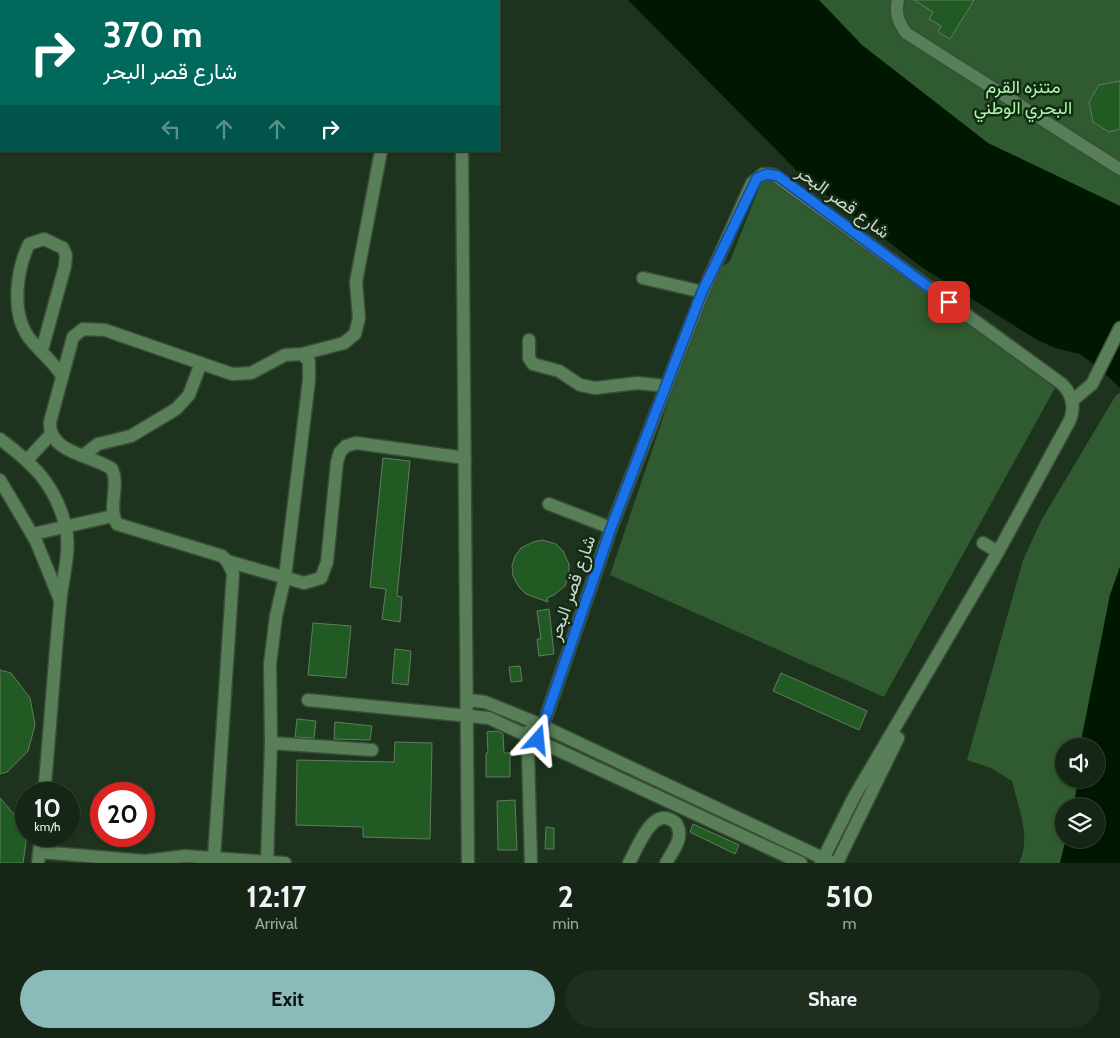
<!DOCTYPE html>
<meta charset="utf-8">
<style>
:root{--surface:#162616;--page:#1f2e1f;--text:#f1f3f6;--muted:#9ea5a1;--line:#354335;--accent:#8bbbb9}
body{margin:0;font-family:Cabin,Vazirmatn,sans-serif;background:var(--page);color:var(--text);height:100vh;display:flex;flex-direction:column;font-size:19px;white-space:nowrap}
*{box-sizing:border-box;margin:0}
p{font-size:16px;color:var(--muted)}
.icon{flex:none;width:28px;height:28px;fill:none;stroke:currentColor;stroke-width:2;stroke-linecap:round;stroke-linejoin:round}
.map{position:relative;height:863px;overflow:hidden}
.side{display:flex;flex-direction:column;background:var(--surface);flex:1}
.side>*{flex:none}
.banner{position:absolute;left:0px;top:0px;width:500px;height:152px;box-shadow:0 1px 4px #0004,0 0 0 1px var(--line);background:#00695c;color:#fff;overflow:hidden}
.fabs{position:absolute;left:1055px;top:738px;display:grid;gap:10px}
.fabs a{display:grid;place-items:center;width:50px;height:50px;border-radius:50%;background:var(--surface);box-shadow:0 1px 4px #0004,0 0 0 1px var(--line);font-size:25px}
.speed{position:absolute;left:15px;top:782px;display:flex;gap:10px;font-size:25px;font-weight:700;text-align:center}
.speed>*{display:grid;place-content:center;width:65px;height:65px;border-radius:50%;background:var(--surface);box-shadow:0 1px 4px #0004,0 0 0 1px var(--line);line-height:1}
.speed small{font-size:12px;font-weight:400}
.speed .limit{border:8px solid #d22;background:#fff;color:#111}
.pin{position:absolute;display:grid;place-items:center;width:42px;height:42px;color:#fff;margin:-21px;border-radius:10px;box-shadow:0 2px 8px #0006}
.me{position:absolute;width:55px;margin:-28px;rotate:18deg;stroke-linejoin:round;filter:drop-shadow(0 0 4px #0008)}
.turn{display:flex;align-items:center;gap:18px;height:105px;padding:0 20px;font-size:22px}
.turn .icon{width:65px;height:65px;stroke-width:2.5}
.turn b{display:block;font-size:35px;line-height:42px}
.lanes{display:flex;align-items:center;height:48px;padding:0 20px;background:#0003;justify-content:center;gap:25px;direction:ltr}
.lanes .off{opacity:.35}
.eta{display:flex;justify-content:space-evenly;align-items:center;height:85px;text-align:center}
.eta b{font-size:30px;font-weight:700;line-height:35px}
.cta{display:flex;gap:10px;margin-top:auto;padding:10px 20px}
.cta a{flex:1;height:58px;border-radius:30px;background:var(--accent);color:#111;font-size:20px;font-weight:700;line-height:58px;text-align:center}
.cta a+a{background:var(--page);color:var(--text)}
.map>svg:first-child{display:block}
</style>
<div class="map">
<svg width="1120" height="863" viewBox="0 0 1120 863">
<rect width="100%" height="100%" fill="#1d331d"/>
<g fill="#305a2f">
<path d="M785,0H1120V256Z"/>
<path d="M764,175L1055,388L884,697L610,575L711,275L730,261Z"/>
<path d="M1120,393V567L1110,595L1081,746H1064V779H1078L1074,806H1064V839H1066L1060,863H1019C1032,837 1018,807 1012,781L991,768L967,760L1023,560L1042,519L1116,395Z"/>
</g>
<g fill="#001700">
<path d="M628,0H819L862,45L988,143L1120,206V388L1099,368L1080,354L1055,348L1034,338L923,268L804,178Z"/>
<path d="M1120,567V863H1060L1066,839H1096V806H1074L1078,779H1096V746H1081V741L1110,595Z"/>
</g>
<g fill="#215a22" stroke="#637c62">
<path d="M914,0H974L950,39L938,32L941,26L929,19L933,12Z"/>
<path d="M1120,81V129L1109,132L1093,122L1089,102L1099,85Z"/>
<path d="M383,458L410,461L397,596L402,597L400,622L382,619L386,589L370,587Z"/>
<path d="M542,540L556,544L563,551L569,564V574L565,586L554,595L547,598L548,602L526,594L519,587L513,576L512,566L515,556L521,548L533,542Z"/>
<path d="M549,609L554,654L539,656L537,639H541L537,611Z"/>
<path d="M313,623L351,626L346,678L308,675Z"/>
<path d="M395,649L411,651L408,685L392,683Z"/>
<path d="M520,666L522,681L511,682L509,667Z"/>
<path d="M0,670L11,673L30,698L35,725L28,751L7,772L0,774Z"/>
<path d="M781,673L867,711L859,730L773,691Z"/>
<path d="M297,719L316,721L314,738L295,737Z"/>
<path d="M335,722L372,726L370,740L334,739Z"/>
<path d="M498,731L503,734L504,753H510V777H486V753H488L487,732Z"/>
<path d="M395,742L432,743L430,839L363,837V827L296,825L297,760L394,762Z"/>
<path d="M0,798L19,820L26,842L23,863H0Z"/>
<path d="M515,800L517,850H498L497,801Z"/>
<path d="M693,824L739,845L735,854L690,832Z"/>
<path d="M546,827L554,828V849H545Z"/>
</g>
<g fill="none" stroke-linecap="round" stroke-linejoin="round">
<defs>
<g id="minor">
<path d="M898,0C895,14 898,21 906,33L1120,169"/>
<path d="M462,151L468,863"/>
<path d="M643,278L703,292"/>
<path d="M529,340V358L533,364L559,371L580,385L595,388L638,383L666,386"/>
<path d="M42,350L65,266L66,255L63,248L44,239L29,244C17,269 11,310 27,335C37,350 52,359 62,376"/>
<path d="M1072,401L1092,384L1120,328"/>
<path d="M0,439C33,464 54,483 65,524C72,550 62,578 60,604C54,667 50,730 44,794"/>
<path d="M84,455L98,444L131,436L176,409L189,395L201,363"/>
<path d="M28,459L51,434"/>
<path d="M0,480L36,541L60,600"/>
<path d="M549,504L611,528"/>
<path d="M33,534L113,516"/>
<path d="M983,543L998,552"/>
<path d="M227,561L304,583L321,578L327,562L337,462L340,452L346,446L356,443L465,458"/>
<path d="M308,700L489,718L801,863"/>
<path d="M468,700L485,702L532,721L833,863"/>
<path d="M529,731L528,753L531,863"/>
<path d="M538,740L611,528L703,292L752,183L763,174L774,175L1062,384C1073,395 1075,407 1070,420L998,552L854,797L821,863"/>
<path d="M271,743L372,750"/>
<path d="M40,852L145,861L185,856L285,863"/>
<path d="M214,858L233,573L227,561L222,556L117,524C107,506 120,487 112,469C92,455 48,453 50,422L73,337L83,329L105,330L232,374L251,373L285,355L302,354L344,343L355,334L359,318L356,282L381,151"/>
<path d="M38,863L41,836"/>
<path d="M267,863L271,743L270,664L276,616L285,577L309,380V361L302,354"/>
<path d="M629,863C638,847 653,803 676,823C685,838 673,850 666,863"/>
<path d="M837,863L898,738"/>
</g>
</defs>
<use href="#minor" stroke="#394e39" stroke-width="15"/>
<use href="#minor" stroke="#587f57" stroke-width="12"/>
</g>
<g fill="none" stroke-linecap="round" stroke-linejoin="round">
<defs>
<path id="route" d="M538,740L611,528L702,292L757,178L767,174L778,176L949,302"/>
</defs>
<use href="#route" stroke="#114b97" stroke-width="12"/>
<use href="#route" stroke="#1a73e8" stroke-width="9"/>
</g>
<g text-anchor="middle" stroke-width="5" stroke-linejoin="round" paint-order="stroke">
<g font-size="18" fill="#a9faa7" stroke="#142913">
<text x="1023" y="93">متنزه القرم<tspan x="1023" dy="21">البحري الوطني</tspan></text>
</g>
<g font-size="18" fill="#cbd9ca" stroke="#142913">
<text transform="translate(843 202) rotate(36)" y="6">شارع قصر البحر</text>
<text transform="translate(572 588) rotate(-71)" y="6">شارع قصر البحر</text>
</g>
</g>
</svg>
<div class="fabs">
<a><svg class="icon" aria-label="sound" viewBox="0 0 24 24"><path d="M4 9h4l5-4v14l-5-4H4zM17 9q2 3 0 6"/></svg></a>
<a><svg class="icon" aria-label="layers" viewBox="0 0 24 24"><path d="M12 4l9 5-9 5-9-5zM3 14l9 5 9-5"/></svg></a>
</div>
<div class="speed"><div>10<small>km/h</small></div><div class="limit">20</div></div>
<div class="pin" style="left:949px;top:302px;background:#d93025"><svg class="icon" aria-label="arrive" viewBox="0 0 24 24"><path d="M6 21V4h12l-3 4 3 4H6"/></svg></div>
<svg class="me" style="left:538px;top:740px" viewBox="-20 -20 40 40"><path d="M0-17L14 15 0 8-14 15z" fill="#1a73e8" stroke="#fff" stroke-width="4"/></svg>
<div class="banner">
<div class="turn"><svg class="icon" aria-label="right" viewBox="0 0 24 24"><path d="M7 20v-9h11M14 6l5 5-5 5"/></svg><div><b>370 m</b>شارع قصر البحر</div></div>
<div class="lanes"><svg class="icon off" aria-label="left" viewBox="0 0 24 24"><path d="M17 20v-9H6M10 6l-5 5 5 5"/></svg><svg class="icon off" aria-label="ahead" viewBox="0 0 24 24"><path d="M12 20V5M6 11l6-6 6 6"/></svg><svg class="icon off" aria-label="ahead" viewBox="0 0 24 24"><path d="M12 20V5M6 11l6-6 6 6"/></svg><svg class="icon" aria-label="right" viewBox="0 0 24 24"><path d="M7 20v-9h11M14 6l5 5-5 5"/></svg></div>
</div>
</div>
<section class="side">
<div class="eta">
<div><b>12:17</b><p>Arrival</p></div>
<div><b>2</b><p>min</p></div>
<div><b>510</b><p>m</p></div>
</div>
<div class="cta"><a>Exit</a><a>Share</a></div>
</section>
